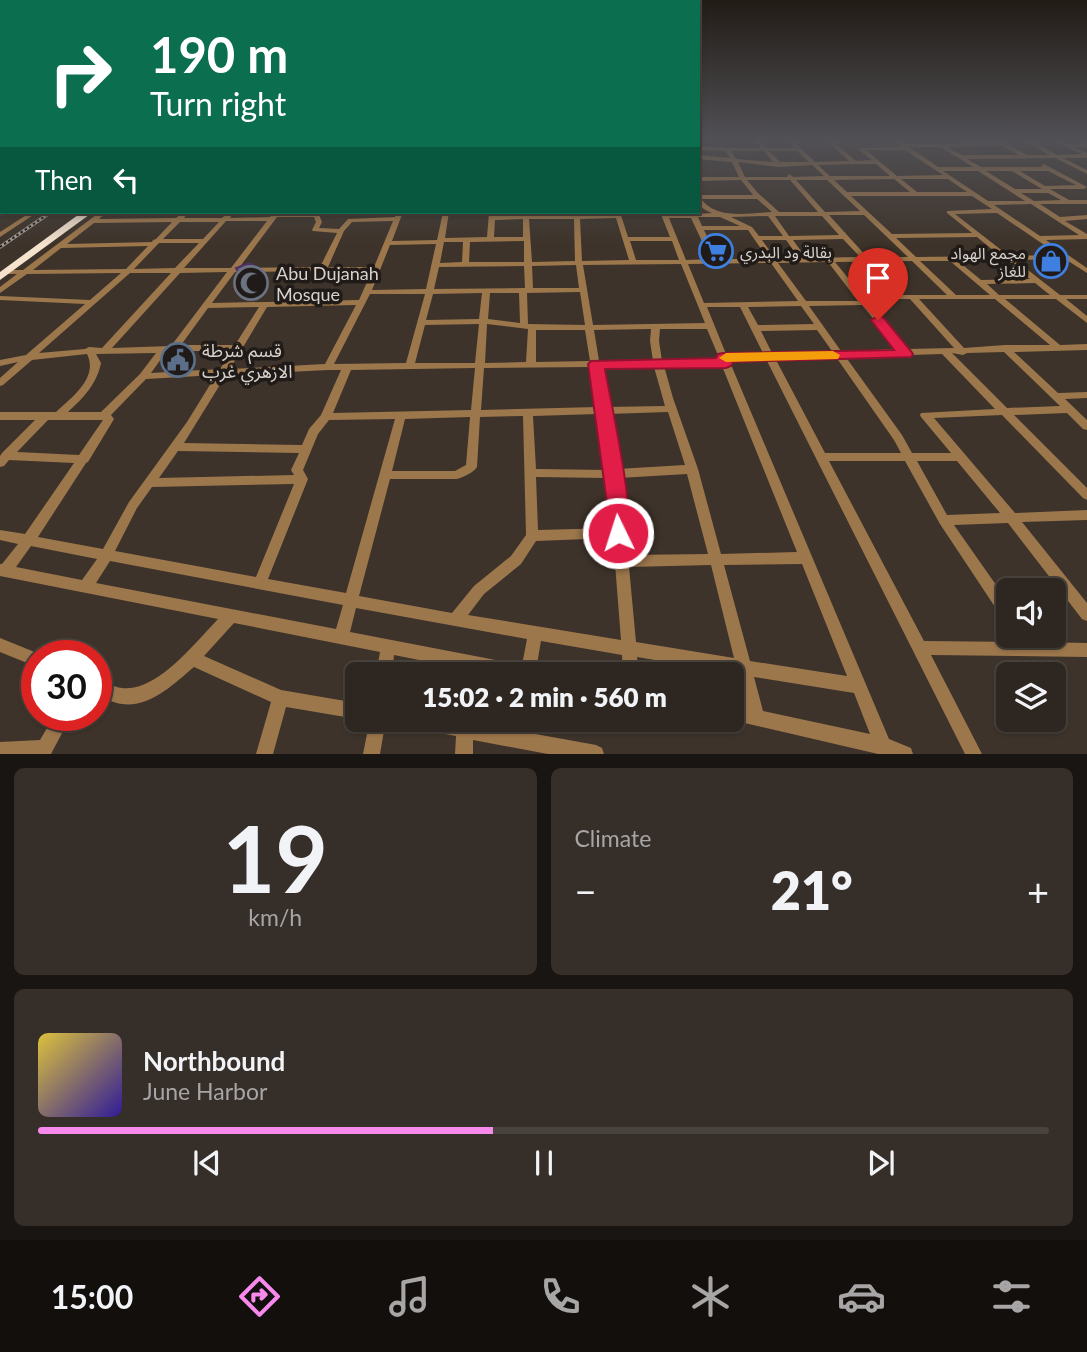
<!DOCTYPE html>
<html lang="en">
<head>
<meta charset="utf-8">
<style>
	:root { --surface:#2e2620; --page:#362e29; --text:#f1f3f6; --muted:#a7a5a5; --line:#49433e; --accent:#f788ec }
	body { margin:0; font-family:Lato,"Noto Sans Arabic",sans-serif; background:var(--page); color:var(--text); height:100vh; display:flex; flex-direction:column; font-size:26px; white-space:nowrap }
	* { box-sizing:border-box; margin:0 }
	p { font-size:23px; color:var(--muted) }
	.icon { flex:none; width:38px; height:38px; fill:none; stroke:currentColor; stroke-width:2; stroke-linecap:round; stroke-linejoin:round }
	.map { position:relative; height:754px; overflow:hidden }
	.details { display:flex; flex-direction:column; gap:14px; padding:14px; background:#191512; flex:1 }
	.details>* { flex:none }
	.top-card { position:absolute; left:0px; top:0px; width:700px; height:214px; box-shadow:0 2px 5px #0004,0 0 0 2px var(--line); background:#0b6e4f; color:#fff; overflow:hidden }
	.tools { position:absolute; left:996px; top:578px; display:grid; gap:14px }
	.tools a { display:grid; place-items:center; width:70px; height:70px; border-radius:10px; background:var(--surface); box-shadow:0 2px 5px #0004,0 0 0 2px var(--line); font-size:35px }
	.speed { position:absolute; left:21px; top:640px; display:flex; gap:14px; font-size:35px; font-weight:700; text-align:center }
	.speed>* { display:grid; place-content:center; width:91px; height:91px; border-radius:50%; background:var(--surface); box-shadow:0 2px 5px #0004,0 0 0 2px var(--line); line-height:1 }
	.speed .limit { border:10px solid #d22; background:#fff; color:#111 }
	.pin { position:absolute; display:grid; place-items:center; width:60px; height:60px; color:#fff; margin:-72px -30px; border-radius:50% 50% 50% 0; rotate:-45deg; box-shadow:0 0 7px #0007 }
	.pin .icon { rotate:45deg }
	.me { position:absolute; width:77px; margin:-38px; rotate:356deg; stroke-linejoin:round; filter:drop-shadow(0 0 5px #0008) }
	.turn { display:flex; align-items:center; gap:24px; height:147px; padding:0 35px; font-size:32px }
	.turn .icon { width:91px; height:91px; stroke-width:2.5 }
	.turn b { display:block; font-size:49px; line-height:60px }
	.then { display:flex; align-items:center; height:66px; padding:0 35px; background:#0003; gap:14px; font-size:26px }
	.big { font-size:52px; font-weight:800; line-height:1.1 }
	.details .card { flex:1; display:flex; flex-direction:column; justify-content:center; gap:10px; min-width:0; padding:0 24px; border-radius:10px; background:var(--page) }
	.details .dial { align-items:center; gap:0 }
	.dial b { font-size:91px; line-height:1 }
	.song { display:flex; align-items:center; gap:21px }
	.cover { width:84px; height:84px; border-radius:10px; background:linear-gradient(135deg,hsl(50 70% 55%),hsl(250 70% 35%)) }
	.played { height:7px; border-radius:4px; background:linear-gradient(90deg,var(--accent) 45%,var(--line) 45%) }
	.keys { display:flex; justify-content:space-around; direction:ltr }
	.heat { display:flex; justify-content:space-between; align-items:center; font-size:38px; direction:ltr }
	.details .tiles { flex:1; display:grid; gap:14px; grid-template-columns:1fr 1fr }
	.card:last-child { grid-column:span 2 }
	.trip { position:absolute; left:345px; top:662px; width:399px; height:70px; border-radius:10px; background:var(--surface); box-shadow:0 2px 5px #0004,0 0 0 2px var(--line); font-weight:800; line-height:70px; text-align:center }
	.menu { display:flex; height:112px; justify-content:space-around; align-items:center; background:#120f0d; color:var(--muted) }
	.menu .icon { width:49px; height:49px }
	.menu .current { color:var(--accent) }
	.menu b { font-size:32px; color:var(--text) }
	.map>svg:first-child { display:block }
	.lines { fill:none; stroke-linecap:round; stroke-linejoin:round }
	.minor { fill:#9d774c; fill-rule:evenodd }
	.highway { fill:#f5e3ce; fill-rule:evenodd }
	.rail-casing { stroke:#a19a92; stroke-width:3.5 }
	.rail { stroke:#201b18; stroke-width:2; stroke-dasharray:2.5; stroke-linecap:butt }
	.shaded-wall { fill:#4a3361 }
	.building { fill:#6a498b; stroke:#4a3361; stroke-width:2 }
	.route { fill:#e11d48; stroke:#92132f; stroke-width:2 }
	.slow { fill:#f59e0b }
	.labels { text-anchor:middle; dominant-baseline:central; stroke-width:7; stroke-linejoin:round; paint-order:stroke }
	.far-poi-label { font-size:16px; fill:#d8d2cc; stroke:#201b18; text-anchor:start }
	.poi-label { font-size:18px; fill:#d8d2cc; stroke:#201b18; text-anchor:start }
</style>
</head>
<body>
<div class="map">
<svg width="1087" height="754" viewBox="0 0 1087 754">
	<rect width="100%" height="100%" fill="#3d332a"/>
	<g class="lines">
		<!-- minor -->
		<path class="minor" d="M754,139H759L767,148H794L786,139H791L815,162L849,161L825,139H830L856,161L872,160L859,150V148L901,147L891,139H897L904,144L997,143L992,139H998L1027,155H1049L1021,139H1028L1057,155L1082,154L1051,139H1058L1068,144L1087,143V147H1073L1087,153V158H1063L1087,170V174L1055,158L967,159L981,167H1042L1041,166L1044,164L1087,187L1084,189H1050L1069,200H1087V204H1040L1060,217L1087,215V219L1065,221L1087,234V239L1046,240L1087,268V273L1065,259L1015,260L1060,295H1087V299H1066L1087,316V323L1056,299H1005L1060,345L1087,344V350L1014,352L1058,393L1087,392V398L1065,399L1087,420V430L1083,429L1067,413L1014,415L1087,488V500L1083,498L1002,415L934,418L1015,513L1087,510V520L1022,522L1087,603V621L1082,619L1008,523L954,525L1008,602V621L1003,619L940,524L905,461H829L924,641L1018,642L1015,635H1031L1035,642L1087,643V657L931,655L982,754H965L766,359L729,360L889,739L911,748L913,754H878L727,719H732V705L746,708L738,674L637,657L639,674H623L622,655L541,641L536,670L538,674H490L394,655L392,674H376L380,652L234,623L204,656L281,690L357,703V719L286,707L273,754H256L271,702L194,667C175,683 150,708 122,704C113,703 104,698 96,693V677C105,681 113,687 122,688C156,693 196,642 218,619L0,576V564H2L18,544L0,540V530L25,534L74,463L9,460L4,466L0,467V456L2,453L35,420H0V412H56C71,398 99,378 87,354L32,360L3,385L0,386V378L18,362L0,366V360L26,355L85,304L0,300V296L90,300L121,273L27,274L0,293V287L17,274H7L3,272L7,270H23L100,212H107L99,219L176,218L183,212H189L184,218H222L228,212H234L230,218L270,217L274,212H280L279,213L318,212L322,222L319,228L339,229L348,219L395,217L397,212H403L392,241L437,240L443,212H449L445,238L487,237L489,212H495V216L574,215V212H580V215L614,214V212H620L628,237H670L660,212H666L667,214H691L692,212H698V214L712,213C702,209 698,206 698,195H753L741,180L698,181V177H739L732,162L698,159V155L730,158L725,151L698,150V146L727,148H761ZM1001,145L1019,155H962L947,147ZM909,147H941L973,167H938ZM866,150H905L943,175L897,176ZM731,151H764L773,162L736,159ZM769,151H797L809,162H780ZM738,162L779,167L812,165L824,176L793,177L789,174L787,177H745ZM857,164H876L890,176H830L818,165ZM943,171H978L1025,201H988ZM986,171H1012L1042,189H1015ZM1020,171H1048L1076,185L1045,186ZM894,179L910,192H847L834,180ZM901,179H948L967,192H917ZM747,180H790L818,212H779L758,193ZM796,180H827L860,211L825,212ZM1021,193H1048L1061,200L1034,201ZM851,196H972L992,209L947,211V213L972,233L892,234ZM701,199H757L772,212C748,213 717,220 701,199ZM1031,204L1079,235L1040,236L994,205ZM997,213L1059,255L1009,256L955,214ZM829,215H864L908,257H867ZM768,216L783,236H759L752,227L731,217ZM775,216H822L839,235L789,236ZM277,217H314L316,222L312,230L313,231L337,233L320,267L239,268ZM698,217H720L740,226H702ZM616,218L629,260L582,261L580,219ZM669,218H691L707,252L714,259L686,260ZM523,219V237H494L495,220ZM529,219H574L575,261L532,262ZM226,221H267L231,268H184ZM393,221L374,267H328L344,231L352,222ZM172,222L156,239L153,240L152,242L67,244L94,223ZM180,222H219L203,239H163ZM704,230H748L768,259H722L714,251ZM977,237L1000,256L916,257L896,238ZM843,239L860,257L806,258L793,240ZM762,240H786L799,258H775ZM524,241V262H469L470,242ZM630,241H672L679,260H636ZM444,242H463L462,262L440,263ZM159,243H199L175,268L134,269ZM436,244L426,289L372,290L390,245ZM148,246L126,269L33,270L61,248ZM1006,260L1030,279L981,280L958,261ZM912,261L947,295H862L835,262ZM920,261H950L990,295H956ZM828,262L858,301H806L778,263ZM771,263L798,301L704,303L688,264ZM681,264L705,323L593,325L583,265ZM576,265L579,288H533L532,266ZM524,266L525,288L434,289L439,267ZM372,271L359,300L212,303L235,272ZM227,272L171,346L112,348L180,273ZM130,273H171L102,348L89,347L85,349L39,353ZM1035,283L1050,295H999L987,284ZM580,292L585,325L528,324L527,293ZM482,293L479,319L426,320L433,294ZM490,293H519L520,323L488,319ZM370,294H425L406,363L334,364ZM866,299H910L954,348L907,349ZM919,299H995L1050,345H1005L964,348ZM356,305L325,364L230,369L267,307ZM862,305L898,349L841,351L809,306ZM801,306L814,324L758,325L748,307ZM259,307L235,345H181L208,308ZM707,307H740L763,353L726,354ZM479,324L475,363H415L425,325ZM487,324L528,329L526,362L485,363ZM651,329L650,341L653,361H599L594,330ZM660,329H707L720,360L662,361L659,341ZM536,330H585L590,361L536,362ZM817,330L832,351L772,353L761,331ZM174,351H232L220,369L151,373L166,352ZM1004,352L1060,406L1007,408L952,353L963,355L967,353ZM156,353L140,374L101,412H68C83,398 97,384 101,363L96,354ZM942,354L995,409L921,413L920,415L921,417L951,453H912L902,435L845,356L902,355L906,357L910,355ZM836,357L894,440L901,453H825L775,358ZM664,366H722L797,552L721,554L698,469L673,398ZM591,367L597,407L481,410L484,368ZM600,367H654L665,406L607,407ZM475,368L471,410L333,413L351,370ZM328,370H341L321,415L309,429L302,445L184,443L226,375ZM216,375L187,422L129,502L103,549L38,537L86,463L88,462L114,419L111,415L146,379ZM668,412L685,465L617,469L608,414ZM598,414L606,470L536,469L533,416ZM523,416L526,535L511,556L474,586L452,613L359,596L390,479H457C463,477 473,473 477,467L480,417ZM470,417L466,465L455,471H392L405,419ZM395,419L346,593L268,579L308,479L303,470L318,434L329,420ZM48,420H103L79,455L17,452ZM178,451L299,453L291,470L294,475L159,478ZM917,461H957L1000,513L947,515ZM687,474L708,554L628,555L623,503L619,478ZM536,477L607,478L613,528L538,530ZM294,484L256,577L115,551L137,508L152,487ZM613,538L621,640L468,615L484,594L521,564L536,541ZM31,546L97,559L82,580L16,567ZM110,561L343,605L336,629L96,583ZM802,564L847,676L750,661L724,565ZM711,565L734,658L636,642L629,567ZM356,608L527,639L522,665L350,632ZM754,677L854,693L870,734L763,711Z
			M2,154V158L0,159V155Z
			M0,170H2V174H0Z
			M2,194V198L0,199V195Z
			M0,204H2V208H0Z
			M31,212H38L0,237V232Z
			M0,638L42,655L43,656H37V667L0,652Z
			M54,716H71L51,754H0V742L40,740Z
			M370,719H386L380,754H363Z
			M399,719L465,721L596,745L602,748L604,754H548L473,740V754H455L456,736L407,727L401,725Z"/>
		<!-- highway -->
		<path class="highway" d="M82,212H93L0,280V272Z"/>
		<!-- rail casing -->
		<g class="rail-casing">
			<path id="rail" d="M0,247L51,212"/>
		</g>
		<!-- rail -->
		<use href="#rail" class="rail"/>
	</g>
	<!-- shaded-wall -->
	<path class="shaded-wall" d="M259,271L263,284L245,289L240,276Z"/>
	<!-- building -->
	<path class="building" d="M247,264H253L259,271L240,276L236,268Z"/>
	<!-- sky -->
	<linearGradient id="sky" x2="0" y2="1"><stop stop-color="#221c17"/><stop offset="0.57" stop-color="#515055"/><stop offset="1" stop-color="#515055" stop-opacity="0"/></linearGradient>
	<rect width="1087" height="245" fill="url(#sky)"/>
	<!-- route -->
	<path class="route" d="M878,316L883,317L911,351L913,354L911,357L733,362L731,366L726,368L605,369C610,399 637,517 626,539L618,542L611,539L608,533L607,503L588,364L591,361L716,358L718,354L723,353L894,350L871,320Z"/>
	<!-- slow -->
	<path class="slow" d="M833,351L840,355L838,359L726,362L719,358L726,353Z"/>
	<!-- icons -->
	<defs>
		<g id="supermarket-ring" transform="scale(1.75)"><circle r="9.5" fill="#201b18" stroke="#3f7fe0" stroke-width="1.5"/><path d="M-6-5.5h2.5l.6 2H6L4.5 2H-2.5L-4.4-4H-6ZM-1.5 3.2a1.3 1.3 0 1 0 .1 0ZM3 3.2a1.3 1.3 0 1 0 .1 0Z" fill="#3f7fe0"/></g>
		<g id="shop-ring" transform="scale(1.75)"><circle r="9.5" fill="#201b18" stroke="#3f7fe0" stroke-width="1.5"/><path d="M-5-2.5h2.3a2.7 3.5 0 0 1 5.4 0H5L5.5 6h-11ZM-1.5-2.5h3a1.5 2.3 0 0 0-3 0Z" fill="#3f7fe0"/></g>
		<g id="mosque-ring" transform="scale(1.75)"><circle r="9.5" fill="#201b18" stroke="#6b7280" stroke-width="1.5"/><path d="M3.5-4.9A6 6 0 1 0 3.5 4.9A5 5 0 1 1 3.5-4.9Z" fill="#6b7280"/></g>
		<g id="civic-ring" transform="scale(1.75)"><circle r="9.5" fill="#201b18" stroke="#5c6f8a" stroke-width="1.5"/><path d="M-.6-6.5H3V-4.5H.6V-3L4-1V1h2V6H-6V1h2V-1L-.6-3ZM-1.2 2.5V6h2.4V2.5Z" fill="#5c6f8a"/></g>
	</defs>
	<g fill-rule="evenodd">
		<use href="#supermarket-ring" x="716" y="251"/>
		<use href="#shop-ring" x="1051" y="261"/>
		<use href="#mosque-ring" x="251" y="283"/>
		<use href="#civic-ring" x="178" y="360"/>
	</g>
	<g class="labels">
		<!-- far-poi labels -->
		<g class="far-poi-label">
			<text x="740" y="251">بقالة ود البدري</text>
			<text x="1026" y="252" text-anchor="end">مجمع الهواد<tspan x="1026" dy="18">للغاز</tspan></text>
		</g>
		<!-- poi labels -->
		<g class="poi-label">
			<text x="276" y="273">Abu Dujanah<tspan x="276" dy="21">Mosque</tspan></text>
			<text x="202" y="350">قسم شرطة<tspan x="202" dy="21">الازهري غرب</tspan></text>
		</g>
	</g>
</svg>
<div class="tools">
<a><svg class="icon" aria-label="sound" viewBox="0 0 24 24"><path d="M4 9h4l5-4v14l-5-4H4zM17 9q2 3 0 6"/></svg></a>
<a><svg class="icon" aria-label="layers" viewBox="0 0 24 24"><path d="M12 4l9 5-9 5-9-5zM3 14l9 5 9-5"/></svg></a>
</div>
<div class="speed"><div class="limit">30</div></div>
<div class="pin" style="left:878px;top:320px;background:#d93025"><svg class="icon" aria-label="arrive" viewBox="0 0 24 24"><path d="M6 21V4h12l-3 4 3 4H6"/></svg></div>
<svg class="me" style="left:618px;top:533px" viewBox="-20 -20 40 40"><circle r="17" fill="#e11d48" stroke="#fff" stroke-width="3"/><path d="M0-11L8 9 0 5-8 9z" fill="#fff"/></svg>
<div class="trip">15:02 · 2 min · 560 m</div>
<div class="top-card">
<div class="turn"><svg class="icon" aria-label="right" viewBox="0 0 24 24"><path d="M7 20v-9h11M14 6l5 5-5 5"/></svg><div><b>190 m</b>Turn right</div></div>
<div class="then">Then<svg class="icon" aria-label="left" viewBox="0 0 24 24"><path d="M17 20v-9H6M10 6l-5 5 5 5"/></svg></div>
</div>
</div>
<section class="details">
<div class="tiles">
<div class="card dial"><b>19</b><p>km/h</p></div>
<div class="card"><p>Climate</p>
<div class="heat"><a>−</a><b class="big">21°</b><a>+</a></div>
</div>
<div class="card">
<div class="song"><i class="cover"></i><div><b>Northbound</b><p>June Harbor</p></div></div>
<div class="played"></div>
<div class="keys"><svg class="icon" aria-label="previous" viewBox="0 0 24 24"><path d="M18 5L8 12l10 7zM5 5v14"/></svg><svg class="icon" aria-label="pause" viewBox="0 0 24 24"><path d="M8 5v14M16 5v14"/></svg><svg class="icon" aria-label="next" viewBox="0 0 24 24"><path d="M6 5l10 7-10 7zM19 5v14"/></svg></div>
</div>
</div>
</section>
<nav class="menu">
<b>15:00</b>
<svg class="icon current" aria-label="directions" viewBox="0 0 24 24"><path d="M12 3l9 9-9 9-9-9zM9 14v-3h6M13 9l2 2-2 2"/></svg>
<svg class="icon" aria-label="music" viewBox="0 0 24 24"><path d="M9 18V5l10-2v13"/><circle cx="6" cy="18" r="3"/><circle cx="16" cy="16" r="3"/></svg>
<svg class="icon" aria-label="phone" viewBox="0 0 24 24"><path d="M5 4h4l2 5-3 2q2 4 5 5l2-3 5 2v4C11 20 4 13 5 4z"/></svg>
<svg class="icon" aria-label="climate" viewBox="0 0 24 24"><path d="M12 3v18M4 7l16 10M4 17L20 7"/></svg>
<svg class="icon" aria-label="car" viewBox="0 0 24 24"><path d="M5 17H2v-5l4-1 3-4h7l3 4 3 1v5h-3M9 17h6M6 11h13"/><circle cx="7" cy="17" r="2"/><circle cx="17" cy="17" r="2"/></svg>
<svg class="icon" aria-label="filters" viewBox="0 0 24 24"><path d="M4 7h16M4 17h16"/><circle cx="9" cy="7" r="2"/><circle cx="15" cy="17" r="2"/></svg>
</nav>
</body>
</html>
